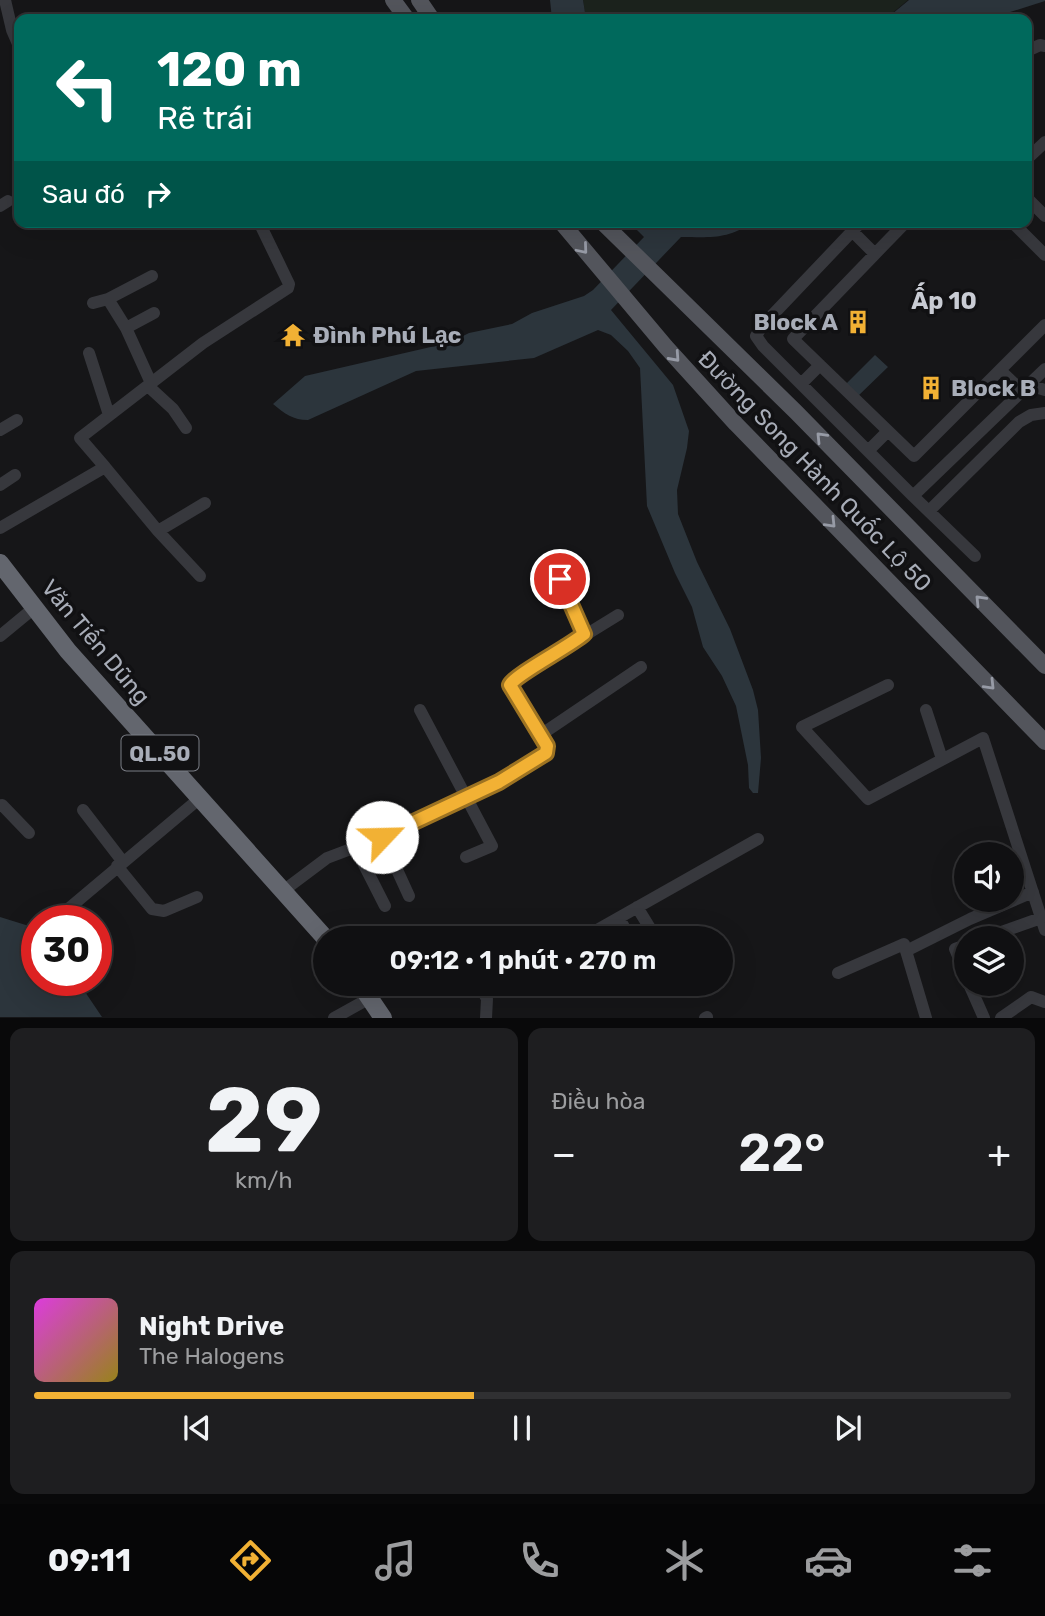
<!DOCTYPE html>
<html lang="vi">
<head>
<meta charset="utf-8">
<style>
	:root { --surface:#101012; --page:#1e1e20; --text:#f1f3f6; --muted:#9c9d9f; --line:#303032; --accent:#f2b134 }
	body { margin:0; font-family:Rubik,sans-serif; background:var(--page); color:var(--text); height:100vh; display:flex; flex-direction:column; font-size:26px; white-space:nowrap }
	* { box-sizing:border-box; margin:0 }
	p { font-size:23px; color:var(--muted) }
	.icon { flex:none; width:38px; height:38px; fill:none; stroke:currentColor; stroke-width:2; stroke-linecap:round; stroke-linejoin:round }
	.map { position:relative; height:1018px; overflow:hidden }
	.sheet { display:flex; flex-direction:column; gap:10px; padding:10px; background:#09090a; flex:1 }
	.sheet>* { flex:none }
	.banner { position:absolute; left:14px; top:14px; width:1018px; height:214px; border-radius:14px; box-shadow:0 7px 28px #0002,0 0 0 2px var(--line); background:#00695c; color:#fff; overflow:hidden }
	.buttons { position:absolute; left:954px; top:842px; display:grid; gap:14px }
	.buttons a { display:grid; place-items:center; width:70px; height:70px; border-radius:50%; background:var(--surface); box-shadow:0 7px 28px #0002,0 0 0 2px var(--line); font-size:35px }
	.speed { position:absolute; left:21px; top:905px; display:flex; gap:14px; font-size:35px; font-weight:700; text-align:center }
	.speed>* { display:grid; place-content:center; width:91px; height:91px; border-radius:50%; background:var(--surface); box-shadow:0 7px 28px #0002,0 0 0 2px var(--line); line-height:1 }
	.speed .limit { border:10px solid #d22; background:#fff; color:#111 }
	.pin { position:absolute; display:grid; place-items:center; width:60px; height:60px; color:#fff; margin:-30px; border:4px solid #fff; border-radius:50%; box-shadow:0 2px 7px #0007 }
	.me { position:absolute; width:77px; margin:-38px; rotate:66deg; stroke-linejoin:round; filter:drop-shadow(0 0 5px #0008) }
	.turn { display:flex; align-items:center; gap:24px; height:147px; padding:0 28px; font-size:32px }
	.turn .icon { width:91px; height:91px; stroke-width:2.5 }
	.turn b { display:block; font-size:49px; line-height:60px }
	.then { display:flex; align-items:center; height:66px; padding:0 28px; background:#0003; gap:14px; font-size:26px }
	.big { font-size:52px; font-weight:600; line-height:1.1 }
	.sheet .widget { flex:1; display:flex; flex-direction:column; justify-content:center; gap:10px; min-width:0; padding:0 24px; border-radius:14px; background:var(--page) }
	.sheet .dial { align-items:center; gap:0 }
	.dial b { font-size:91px; line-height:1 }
	.song { display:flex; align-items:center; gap:21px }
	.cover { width:84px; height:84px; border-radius:10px; background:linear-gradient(135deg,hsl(300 70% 55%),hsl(50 70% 35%)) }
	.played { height:7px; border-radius:4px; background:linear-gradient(90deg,var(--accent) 45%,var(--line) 45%) }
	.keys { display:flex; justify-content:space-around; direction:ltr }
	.heat { display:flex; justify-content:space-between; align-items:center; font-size:38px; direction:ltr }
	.sheet .tiles { flex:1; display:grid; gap:10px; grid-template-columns:1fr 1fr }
	.widget:last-child { grid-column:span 2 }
	.trip { position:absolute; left:313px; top:926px; width:420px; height:70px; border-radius:35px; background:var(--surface); box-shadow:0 7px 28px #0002,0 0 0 2px var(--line); font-weight:600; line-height:70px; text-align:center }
	.tab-bar { display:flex; height:112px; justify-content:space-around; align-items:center; background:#060607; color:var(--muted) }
	.tab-bar .icon { width:49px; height:49px }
	.tab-bar .on { color:var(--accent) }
	.tab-bar b { font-size:32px; color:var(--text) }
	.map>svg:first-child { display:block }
	.grass { fill:#1c231d }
	.water { fill:#2c353c }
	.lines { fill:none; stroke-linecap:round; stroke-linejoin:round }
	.minor { stroke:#37383d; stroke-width:12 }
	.major { stroke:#53555c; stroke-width:16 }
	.highway { stroke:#63666e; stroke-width:18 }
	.oneway { stroke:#979ba6 }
	.route-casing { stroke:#9d7322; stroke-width:18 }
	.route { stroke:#f2b134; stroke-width:12 }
	.labels { text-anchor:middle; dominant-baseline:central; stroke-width:7; stroke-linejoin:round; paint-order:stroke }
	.shield { fill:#111113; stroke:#7b7e86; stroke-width:2 }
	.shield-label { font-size:21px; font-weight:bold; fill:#a8adb8 }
	.poi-label { font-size:23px; font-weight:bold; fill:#a8adb8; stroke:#111113; text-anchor:start }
	.street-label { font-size:23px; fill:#a8adb8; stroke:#111113 }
	.neighbourhood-label { font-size:24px; font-weight:bold; fill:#c9ccd4; stroke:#111113 }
</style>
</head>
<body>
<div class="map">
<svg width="1045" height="1018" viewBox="0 0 1045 1018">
	<rect width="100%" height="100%" fill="#161618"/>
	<!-- grass -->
	<path class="grass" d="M583,0H908L885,19H586Z"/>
	<!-- water -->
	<path class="water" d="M550,0H583L586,19H552Z
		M909,0H1045V1L988,19H886Z
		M629,222H753C727,240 710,237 681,237L611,310L673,385L689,431L687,448L677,490L678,514L697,562L730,629L753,690L758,710L761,758L758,793H753L749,788L748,765L736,706L722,676L703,647L692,607L675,573L647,506L640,368L628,351L611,335L598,330L534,358L416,371L308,420C293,420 285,414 273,404L305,376L435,346L451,342L469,333L512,324L532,313L584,296L593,290L644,237Z
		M875,355L888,367L858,396L846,384Z
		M0,917L29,926L37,932V980H77L102,1017H0Z"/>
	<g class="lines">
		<!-- minor -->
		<path class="minor" d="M5,0L12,30L19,46
			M1027,51L1040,45L1045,46
			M1027,159L1045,142
			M1027,198L1045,216
			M0,206L8,201
			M861,222L762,326L756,336L763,346L913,496L1045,369
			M1012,222L1045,255
			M852,231L875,254L906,222
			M875,254L793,339L914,456L1000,370L1022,391
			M108,299L126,328
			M93,303L108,299L152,276
			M89,353L109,415
			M1000,370L1045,325
			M151,383L126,328L154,313
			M801,384L820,365
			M1029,385L1045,390
			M148,386L173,409L186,428
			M0,430L17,420
			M868,451L888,431
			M105,467L158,531L205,503
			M0,485L15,475
			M913,496L975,556
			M929,511L1019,422L1031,415L1045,413
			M0,528L105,467L80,438L203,343L288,288L289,284L259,222
			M158,531L200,576
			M560,579L584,634
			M0,636L34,608
			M888,685L802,727L868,799L983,738L1045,930
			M420,710L492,846L466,857
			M926,710L942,759
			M539,736L510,685L511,681L618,615
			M0,806L2,805L29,833
			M83,810L123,862
			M382,837L409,896
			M355,847L385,906
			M117,866L152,909L164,911L197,897
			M283,891L327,858L401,830L499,782L545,755L548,749L539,736L641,667
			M637,907L656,938
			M619,918L630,938
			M55,920L200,798
			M583,938L758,839
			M985,938L1041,918
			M966,945L955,949L966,975
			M906,951L970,919L1033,892
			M838,973L904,944L926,1018
			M479,984L487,999L486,1018
			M969,984L984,1018
			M485,995L507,984
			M334,1018L370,998
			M705,1018L707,1017
			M1001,1018L1031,997L1045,1002"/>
		<!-- major -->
		<path class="major" d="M393,0L407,19
			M419,0L432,19
			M561,222L666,347L736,424L1045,742
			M602,222L796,412L1045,666"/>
		<!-- highway -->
		<path class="highway" d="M0,563L68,651L326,939
			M360,984L383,1018"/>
	</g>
	<!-- one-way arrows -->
	<defs><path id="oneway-chevron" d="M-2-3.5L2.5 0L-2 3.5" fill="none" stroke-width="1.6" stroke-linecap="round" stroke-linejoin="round" transform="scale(1.75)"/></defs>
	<g class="oneway">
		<use href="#oneway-chevron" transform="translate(583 249) rotate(50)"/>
		<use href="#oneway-chevron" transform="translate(675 357) rotate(48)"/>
		<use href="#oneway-chevron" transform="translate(821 437) rotate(-134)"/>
		<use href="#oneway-chevron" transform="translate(831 523) rotate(46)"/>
		<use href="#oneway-chevron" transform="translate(980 600) rotate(-134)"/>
		<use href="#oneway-chevron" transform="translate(990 685) rotate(46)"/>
	</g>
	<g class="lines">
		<!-- route casing -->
		<g class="route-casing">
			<path id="route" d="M382,837L499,782L546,753L547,746L510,685C516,674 569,647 584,634L560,579"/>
		</g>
		<!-- route -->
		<use href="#route" class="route"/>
	</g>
	<!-- icons -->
	<defs>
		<g id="building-bare" transform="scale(1.89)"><path d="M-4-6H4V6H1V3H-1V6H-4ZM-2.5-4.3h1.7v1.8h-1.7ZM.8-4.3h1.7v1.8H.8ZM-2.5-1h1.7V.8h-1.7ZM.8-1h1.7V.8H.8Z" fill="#f2b134" stroke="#111113" stroke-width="2.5" paint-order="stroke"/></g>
		<g id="temple-bare" transform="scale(1.89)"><path d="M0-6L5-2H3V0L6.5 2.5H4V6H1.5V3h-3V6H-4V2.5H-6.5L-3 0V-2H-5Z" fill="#f2b134" stroke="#111113" stroke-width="2.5" paint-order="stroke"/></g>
	</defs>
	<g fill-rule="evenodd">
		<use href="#building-bare" x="858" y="322"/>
		<use href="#temple-bare" x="293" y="335"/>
		<use href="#building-bare" x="931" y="388"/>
	</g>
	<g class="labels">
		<!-- shield labels -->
		<rect class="shield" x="121.5" y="735.5" width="77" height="35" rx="5"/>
		<g class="shield-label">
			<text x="160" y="753">QL.50</text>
		</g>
		<!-- poi labels -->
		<g class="poi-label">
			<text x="838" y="322" text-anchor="end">Block A</text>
			<text x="313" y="335">Đình Phú Lạc</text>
			<text x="951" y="388">Block B</text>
		</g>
		<!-- street labels -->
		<g class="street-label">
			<text transform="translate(815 471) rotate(46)">Đường Song Hành Quốc Lộ 50</text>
			<text transform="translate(96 642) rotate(50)">Văn Tiến Dũng</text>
		</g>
		<!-- neighbourhood labels -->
		<g class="neighbourhood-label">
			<text x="944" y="301">Ấp 10</text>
		</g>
	</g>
</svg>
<div class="buttons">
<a><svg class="icon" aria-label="sound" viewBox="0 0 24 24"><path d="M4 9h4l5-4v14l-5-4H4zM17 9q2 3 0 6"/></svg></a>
<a><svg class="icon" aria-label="layers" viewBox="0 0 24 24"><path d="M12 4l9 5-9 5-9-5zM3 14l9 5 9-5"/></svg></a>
</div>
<div class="speed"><div class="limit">30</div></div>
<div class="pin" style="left:560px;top:579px;background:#d93025"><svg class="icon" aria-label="arrive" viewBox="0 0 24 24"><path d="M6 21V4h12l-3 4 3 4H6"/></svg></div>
<svg class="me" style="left:382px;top:837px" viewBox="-20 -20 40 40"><circle r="19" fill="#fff"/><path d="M0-13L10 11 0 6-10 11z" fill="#f2b134"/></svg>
<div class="trip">09:12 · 1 phút · 270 m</div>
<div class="banner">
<div class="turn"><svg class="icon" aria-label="left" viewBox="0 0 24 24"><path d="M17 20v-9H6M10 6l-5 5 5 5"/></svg><div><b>120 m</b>Rẽ trái</div></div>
<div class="then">Sau đó<svg class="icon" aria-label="right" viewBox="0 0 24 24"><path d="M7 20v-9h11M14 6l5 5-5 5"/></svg></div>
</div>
</div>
<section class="sheet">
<div class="tiles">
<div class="widget dial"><b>29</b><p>km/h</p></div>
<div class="widget"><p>Điều hòa</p>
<div class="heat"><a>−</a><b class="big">22°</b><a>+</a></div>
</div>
<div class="widget">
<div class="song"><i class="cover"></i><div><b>Night Drive</b><p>The Halogens</p></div></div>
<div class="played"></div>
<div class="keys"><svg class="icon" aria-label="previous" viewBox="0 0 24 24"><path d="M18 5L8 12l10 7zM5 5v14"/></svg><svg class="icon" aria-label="pause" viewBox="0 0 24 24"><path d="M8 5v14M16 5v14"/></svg><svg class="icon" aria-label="next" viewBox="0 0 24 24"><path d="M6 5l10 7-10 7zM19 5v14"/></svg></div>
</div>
</div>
</section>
<nav class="tab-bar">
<b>09:11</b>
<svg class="icon on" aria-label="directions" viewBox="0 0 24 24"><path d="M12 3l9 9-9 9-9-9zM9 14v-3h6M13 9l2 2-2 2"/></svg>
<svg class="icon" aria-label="music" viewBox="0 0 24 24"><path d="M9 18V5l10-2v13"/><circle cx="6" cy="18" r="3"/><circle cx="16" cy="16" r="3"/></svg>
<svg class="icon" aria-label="phone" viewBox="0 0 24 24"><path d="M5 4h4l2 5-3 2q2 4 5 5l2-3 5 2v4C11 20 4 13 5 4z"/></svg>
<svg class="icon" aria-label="climate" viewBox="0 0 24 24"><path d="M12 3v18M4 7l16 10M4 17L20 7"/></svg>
<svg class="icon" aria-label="car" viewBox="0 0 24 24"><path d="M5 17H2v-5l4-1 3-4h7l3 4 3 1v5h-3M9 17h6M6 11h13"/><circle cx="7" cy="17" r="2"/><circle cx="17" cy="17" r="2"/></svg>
<svg class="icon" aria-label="filters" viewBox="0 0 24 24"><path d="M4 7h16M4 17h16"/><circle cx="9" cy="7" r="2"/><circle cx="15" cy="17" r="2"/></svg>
</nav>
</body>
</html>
